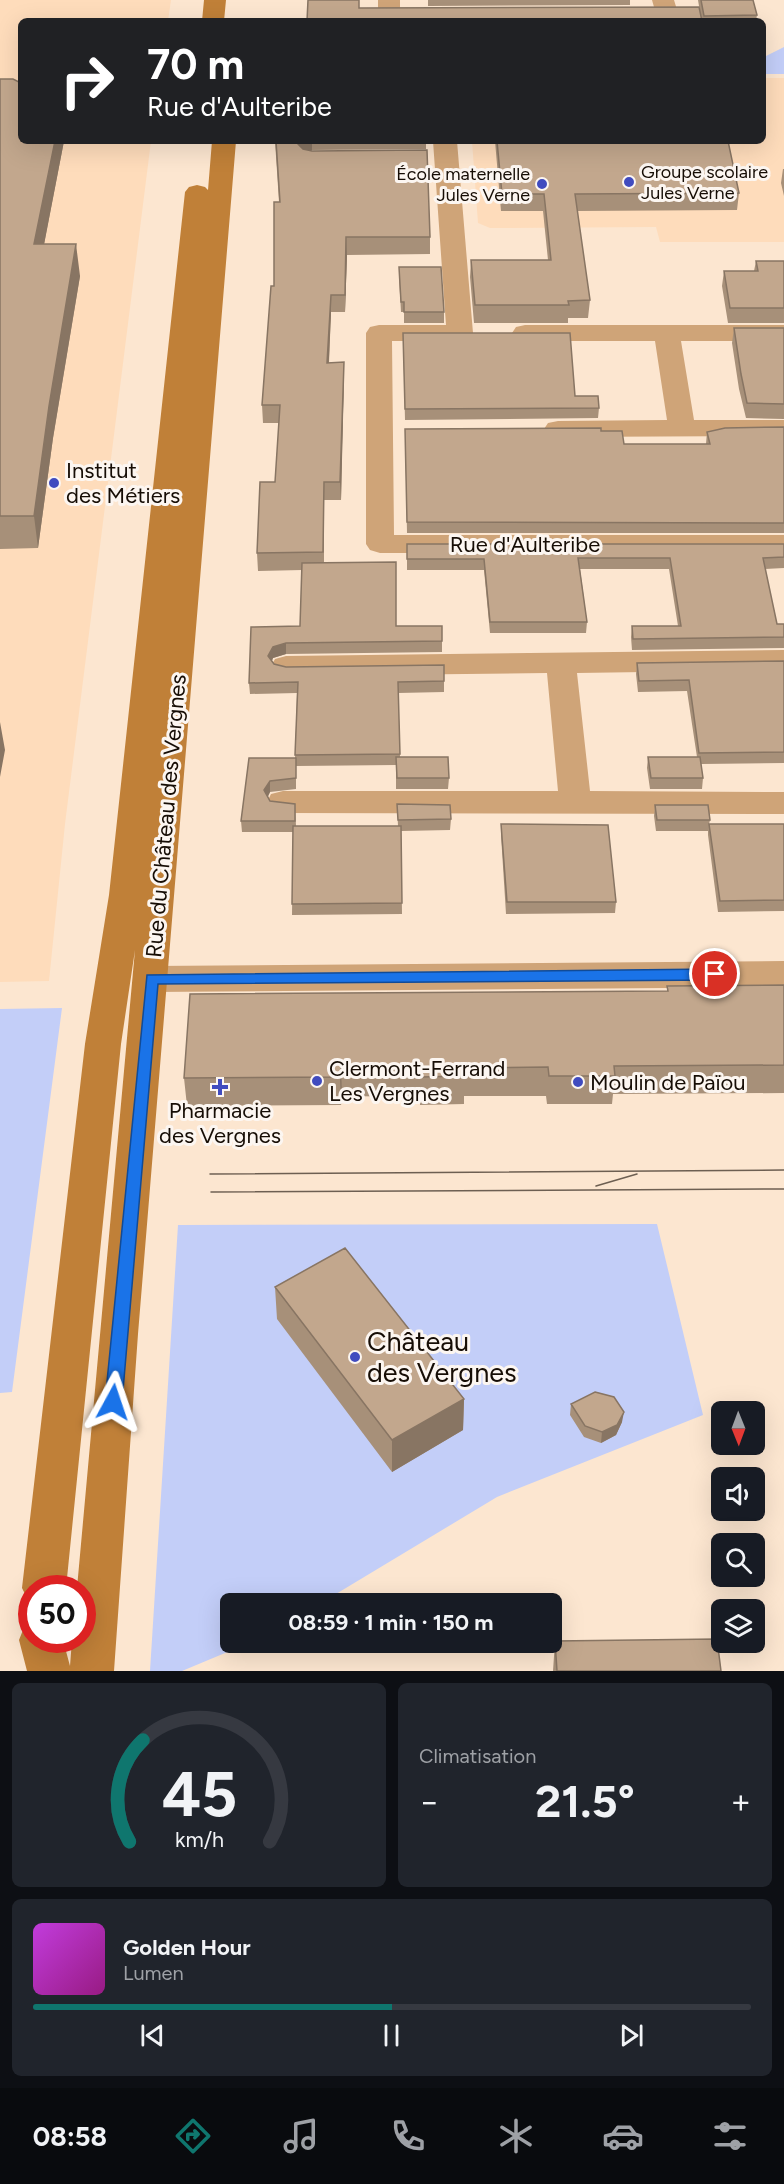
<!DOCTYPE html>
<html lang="fr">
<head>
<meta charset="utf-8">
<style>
	:root { --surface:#171b24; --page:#20242c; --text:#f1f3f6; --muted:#9ea1a6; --line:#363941; --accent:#0f766e }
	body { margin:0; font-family:Figtree,sans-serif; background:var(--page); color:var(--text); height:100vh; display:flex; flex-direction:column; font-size:22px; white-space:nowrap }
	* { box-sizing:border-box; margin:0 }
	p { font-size:20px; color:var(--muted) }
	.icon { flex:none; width:33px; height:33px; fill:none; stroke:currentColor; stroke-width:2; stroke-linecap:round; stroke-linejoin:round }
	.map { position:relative; height:1671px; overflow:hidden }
	.side { display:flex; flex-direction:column; gap:12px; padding:12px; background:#0d0f14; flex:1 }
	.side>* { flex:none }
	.top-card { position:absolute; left:18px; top:18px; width:748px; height:126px; border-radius:9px; box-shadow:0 6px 24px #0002; background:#202124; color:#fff; overflow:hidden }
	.needle { width:39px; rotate:179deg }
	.buttons { position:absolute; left:711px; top:1401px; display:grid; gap:12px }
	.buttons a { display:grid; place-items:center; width:54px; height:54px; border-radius:9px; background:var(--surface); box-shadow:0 6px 24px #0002; font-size:30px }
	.speed { position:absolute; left:18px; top:1575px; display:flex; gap:12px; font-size:30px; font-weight:700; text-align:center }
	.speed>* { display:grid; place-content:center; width:78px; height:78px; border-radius:50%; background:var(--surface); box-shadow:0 6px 24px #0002; line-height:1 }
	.speed .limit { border:9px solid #d22; background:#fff; color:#111 }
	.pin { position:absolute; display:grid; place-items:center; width:51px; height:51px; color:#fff; margin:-26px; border:3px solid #fff; border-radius:50%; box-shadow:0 2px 6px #0007 }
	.me { position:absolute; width:66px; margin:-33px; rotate:5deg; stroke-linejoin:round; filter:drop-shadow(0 0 4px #0008) }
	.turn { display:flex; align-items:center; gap:21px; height:126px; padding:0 30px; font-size:27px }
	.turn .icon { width:78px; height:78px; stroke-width:2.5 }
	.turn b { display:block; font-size:42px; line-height:51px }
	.big { font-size:45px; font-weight:700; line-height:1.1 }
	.side .tile { flex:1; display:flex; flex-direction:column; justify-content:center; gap:9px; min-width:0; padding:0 21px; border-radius:9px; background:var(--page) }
	.side .dial { align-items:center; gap:0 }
	.dial svg { height:156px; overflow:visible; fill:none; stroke:var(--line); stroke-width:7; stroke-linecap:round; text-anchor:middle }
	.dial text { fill:var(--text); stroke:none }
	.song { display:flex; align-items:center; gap:18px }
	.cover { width:72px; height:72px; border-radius:9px; background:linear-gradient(135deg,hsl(290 70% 55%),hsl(310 70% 35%)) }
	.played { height:6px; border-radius:3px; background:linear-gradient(90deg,var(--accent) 50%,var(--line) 50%) }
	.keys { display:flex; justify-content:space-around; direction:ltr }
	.heat { display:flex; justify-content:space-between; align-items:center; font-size:33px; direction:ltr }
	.side .tiles { flex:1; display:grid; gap:12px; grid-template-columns:1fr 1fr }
	.tile:last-child { grid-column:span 2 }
	.trip { position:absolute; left:220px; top:1593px; width:342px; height:60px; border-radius:9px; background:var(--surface); box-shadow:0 6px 24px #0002; font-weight:700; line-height:60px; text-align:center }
	.menu { display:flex; height:96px; justify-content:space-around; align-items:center; background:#090b0e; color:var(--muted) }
	.menu .icon { width:42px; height:42px }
	.menu .on { color:var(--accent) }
	.menu b { font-size:27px; color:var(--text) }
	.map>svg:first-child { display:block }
	.built { fill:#fedcbb }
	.green { fill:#c3cef8 }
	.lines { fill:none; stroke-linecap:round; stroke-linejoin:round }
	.minor { fill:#cfa478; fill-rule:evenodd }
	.secondary { fill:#c08038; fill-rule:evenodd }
	.tram { stroke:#6d5f52; stroke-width:1.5 }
	.wall { fill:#a79079 }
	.shaded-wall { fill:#887563 }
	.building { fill:#c2a78d; stroke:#887563; stroke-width:1.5 }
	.route { fill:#1a73e8; stroke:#114b97; stroke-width:1.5 }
	.poi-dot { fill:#404bbf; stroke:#fcf6f1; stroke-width:2 }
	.labels { text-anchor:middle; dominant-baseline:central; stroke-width:6; stroke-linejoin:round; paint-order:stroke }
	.far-poi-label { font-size:18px; fill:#160d05; stroke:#fcf6f1; text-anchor:start }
	.poi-label { font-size:22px; fill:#160d05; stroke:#fcf6f1; text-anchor:start }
	.street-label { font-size:22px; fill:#160d05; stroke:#fcf6f1 }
	.near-poi-label { font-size:27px; fill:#160d05; stroke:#fcf6f1; text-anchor:start }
</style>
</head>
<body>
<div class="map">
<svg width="784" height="1671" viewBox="0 0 784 1671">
	<rect width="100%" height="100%" fill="#fce6d0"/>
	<!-- built -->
	<path class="built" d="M0,0H171L168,21H21V141H151L65,824L49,981L0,982Z
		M764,78H784V242H660L656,227L490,228L478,223L472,141H764Z"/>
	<!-- green -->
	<path class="green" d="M784,47V74H764V57Z
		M62,1008L12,1392L0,1393V1009Z
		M657,1224L703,1415L497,1497L321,1603L231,1604V1642L249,1643L182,1671H150L178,1225Z"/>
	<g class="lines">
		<!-- minor -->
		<path class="minor" d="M378,0H400V8L435,9L438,14L435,19L387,21L381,20L378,15Z
			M652,0H674L678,13L675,18C659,21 637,22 621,19L618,14L621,9L654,7Z
			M433,141H457L473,333L469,339L460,341H392L394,535H784V553H380L370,550L366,544V333L370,327L379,325H446Z
			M525,325H784V341H681L694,420H784V436L558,437L548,435L544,429L548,423L558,421L667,420L655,341H525L516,339L512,333L516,327Z
			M784,650V670L577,673L590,791L784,792V814L283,813L271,810L267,802L271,794L283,791H558L547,673L286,676L275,673L271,666L275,659L286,656Z
			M784,961V987L152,992L140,988L134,979L140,970L152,966Z"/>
		<!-- secondary -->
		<path class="secondary" d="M204,0H226L224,21H202Z
			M212,141H236L138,1334L114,1671H27L19,1640L25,1625L32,1623V1640H63L70,1666L72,1640H82V1588H77L135,950L121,1044L66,1588H32V1603L29,1602L22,1588L85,1044L109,895L185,192L189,187L197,185L205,187L208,190Z"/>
		<!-- tram -->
		<path class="tram" d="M210,1174L784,1170
			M596,1186L637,1174
			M211,1192L784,1189"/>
	</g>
	<!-- wall -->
	<path class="wall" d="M428,0H630V5L428,6Z
		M698,0H753L757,15L756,21H307L359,8L701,18Z
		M0,79L21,141H64L44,244L80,276L53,438L38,548L0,549Z
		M275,141H426V149L312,150L309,151L430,237V254L347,255L345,312H331L329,363L344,362L341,500H324V563L396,626L442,641V652L286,654L273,658L272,661L274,664L286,667L444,681V692L398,693L400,757L449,778L448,789H396V765L296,766V789L270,792L268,797L270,801L295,804L296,826H398L397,804L451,819L450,830L401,831L402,914L292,915L293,832H242L241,821L249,758H295L297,693L250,694L249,683L300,626L302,570L258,571L257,553L275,482L279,423H263L262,405L274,286L279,202Z
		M495,141H728L739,193L737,210L577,211L590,300L588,318H568V323H474L470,277L471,260H548L543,211H501Z
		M783,169H784V196L781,183Z
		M756,261H784V323H728L722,286L724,271H754Z
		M399,277L444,312V323H404V312H401Z
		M734,328H784V419L746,418L739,389L732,343Z
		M403,333L575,396L599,408L598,418L405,420Z
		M784,427V533H407L405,429L601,431L624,444H706L707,432Z
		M407,544H784V568L765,569L777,624H784V648L632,650L631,637L632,626H678L669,569H580L587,622L586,633H490L484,570H407Z
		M784,661V763L701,764L703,778L702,789H650L647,768L648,757H697L687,691L638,692L636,674L637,663Z
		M655,805L710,820L709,824H784V911L718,912L708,835V831H656L654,816Z
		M501,824L616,902L615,913L506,914L501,835Z
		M784,985V1093L613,1094L612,1104H547L546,1096H464V1104L420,1105V1097L342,1096L341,1105L187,1106L184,1078L667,991V986Z
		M275,1287L464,1399L463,1430L392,1472L277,1319Z
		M571,1404L622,1422L616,1435L601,1443L584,1437L570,1415Z
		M555,1641L721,1671H553Z"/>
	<!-- shaded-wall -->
	<path class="shaded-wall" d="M55,141H64L38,276L34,244Z
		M299,141H312V150L302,153L298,144Z
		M346,237L347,255L345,312V295Z
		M76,244L80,276L53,438L38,548L34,516L49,406Z
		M331,295V312L328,380L327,363Z
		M344,362V380L341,500L340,482Z
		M286,643V654L273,658L269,667L268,656L273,647Z
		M0,722L5,750L0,777Z
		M270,781V792L265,801L264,790Z
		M341,1068L342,1096L341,1105L340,1077Z
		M464,1399L463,1430L392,1472V1440Z
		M624,1412L622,1422L616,1435L601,1443L602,1432Z"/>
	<!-- building -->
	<path class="building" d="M308,0H359V8L699,7L702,21H307Z
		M701,0H753L757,15L704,16Z
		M0,79H13L21,83V141H55L34,244H76L49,406L34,516H0Z
		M276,141H299L298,144L303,149L312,151L427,150L430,237H346L345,295H331L327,363L344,362L340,482H324L323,552L257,553L260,482H275L280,405H262L271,286H274V202H280Z
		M497,141H728L739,193L575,194L590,300L568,301L569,305H475L471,260H551L544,194H502Z
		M756,261H784V308H730L724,271H758Z
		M399,267H441L444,312H404V302H401Z
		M734,328H784V404L747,403L741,374Z
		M403,333H570L575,396H598L599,408L405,409Z
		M784,427V523L407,522L405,429L601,428V431H622L624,444H710L707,432L725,428Z
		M407,544H784V557L763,558L777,624H784V637L633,639L632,626H681L670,558H578L587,622H490L484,559H407Z
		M396,562V626H442V641L286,643L273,647L268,656L274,664L286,667L444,665V681L398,682L400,754L295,755L298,682L249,683L251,627L300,626L302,563Z
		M784,661V752L699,753L689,680L639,681L637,663Z
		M396,757H448L449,778H397Z
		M648,757H700L703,778H651Z
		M249,758H296V778L270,781L264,790L270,801L295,804V821H241Z
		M397,804L450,805L451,819L398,820Z
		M655,805H708L710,820H657Z
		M501,824L608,825L616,902H507Z
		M709,824H784V900L720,901Z
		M293,826H401L402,903L292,904Z
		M784,985V1065L614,1066L615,1076H549L548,1067L465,1068V1076L421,1077V1069L341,1068L340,1077L184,1078L190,994L668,991L667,986Z
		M345,1248L464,1399L392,1440L275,1287Z
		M595,1392L614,1397L624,1412L617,1425L602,1432L585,1426L571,1404Z
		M717,1639L721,1671H557L555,1641Z"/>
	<!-- route -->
	<path class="route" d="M715,969L722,974L715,980L158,984L122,1402L119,1407L113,1409L107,1407L105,1402L147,975Z"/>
	<!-- markers -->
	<g class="poi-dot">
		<circle cx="629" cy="182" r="6"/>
		<circle cx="542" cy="184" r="6"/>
		<circle cx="54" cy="483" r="6"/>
		<circle cx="317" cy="1081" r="6"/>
		<circle cx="578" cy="1082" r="6"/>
		<path d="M217 1078h6v6h6v6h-6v6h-6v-6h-6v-6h6z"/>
		<circle cx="355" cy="1357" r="6"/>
	</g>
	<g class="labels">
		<!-- far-poi labels -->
		<g class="far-poi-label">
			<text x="641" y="172">Groupe scolaire<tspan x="641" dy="21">Jules Verne</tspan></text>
			<text x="530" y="174" text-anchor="end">École maternelle<tspan x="530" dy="21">Jules Verne</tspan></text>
		</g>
		<!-- poi labels -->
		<g class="poi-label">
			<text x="66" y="470">Institut<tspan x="66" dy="25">des Métiers</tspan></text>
			<text x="329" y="1068">Clermont-Ferrand<tspan x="329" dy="25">Les Vergnes</tspan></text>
			<text x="590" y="1082">Moulin de Païou</text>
			<text x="220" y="1110" text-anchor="middle">Pharmacie<tspan x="220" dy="25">des Vergnes</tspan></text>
		</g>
		<!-- street labels -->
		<g class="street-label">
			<text x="525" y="544">Rue d'Aulteribe</text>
			<text transform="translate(166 816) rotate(-85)">Rue du Château des Vergnes</text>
		</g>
		<!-- near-poi labels -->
		<g class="near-poi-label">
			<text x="367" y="1341">Château<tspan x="367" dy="31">des Vergnes</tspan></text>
		</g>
	</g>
</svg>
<div class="buttons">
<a><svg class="needle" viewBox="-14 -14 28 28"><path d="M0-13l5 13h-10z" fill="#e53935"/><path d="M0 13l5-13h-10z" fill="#9ea1a6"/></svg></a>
<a><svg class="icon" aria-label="sound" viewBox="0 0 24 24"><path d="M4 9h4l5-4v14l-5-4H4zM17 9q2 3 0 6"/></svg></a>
<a><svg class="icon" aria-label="search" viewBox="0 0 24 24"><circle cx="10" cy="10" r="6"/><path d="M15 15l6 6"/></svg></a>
<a><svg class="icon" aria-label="layers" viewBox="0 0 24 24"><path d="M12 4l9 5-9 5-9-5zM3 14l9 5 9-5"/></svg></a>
</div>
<div class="speed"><div class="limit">50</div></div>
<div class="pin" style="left:715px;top:974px;background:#d93025"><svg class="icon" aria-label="arrive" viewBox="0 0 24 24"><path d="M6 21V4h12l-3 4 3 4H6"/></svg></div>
<svg class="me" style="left:113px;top:1402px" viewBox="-20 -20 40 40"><path d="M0-17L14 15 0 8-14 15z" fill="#1a73e8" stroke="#fff" stroke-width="4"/></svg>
<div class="trip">08:59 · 1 min · 150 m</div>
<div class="top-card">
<div class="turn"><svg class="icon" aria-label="right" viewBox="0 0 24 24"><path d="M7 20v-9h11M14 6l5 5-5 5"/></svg><div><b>70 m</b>Rue d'Aulteribe</div></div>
</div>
</div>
<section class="side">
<div class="tiles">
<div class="tile dial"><svg viewBox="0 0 100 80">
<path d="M14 69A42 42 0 1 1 86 69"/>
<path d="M14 69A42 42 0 0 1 21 17" stroke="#0f766e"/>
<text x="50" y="56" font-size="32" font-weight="700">45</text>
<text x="50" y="72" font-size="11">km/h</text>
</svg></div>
<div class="tile"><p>Climatisation</p>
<div class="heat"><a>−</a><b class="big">21.5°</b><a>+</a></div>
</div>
<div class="tile">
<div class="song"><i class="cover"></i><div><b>Golden Hour</b><p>Lumen</p></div></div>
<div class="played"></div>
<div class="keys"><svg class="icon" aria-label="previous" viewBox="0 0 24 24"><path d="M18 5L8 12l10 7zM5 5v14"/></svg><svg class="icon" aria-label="pause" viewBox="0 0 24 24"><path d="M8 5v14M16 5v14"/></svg><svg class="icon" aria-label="next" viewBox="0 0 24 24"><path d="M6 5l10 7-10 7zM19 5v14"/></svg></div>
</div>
</div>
</section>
<nav class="menu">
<b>08:58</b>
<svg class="icon on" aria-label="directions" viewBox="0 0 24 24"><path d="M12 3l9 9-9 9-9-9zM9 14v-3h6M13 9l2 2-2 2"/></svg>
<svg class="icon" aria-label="music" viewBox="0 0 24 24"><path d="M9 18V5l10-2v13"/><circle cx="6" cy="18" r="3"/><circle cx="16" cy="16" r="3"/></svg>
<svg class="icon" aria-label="phone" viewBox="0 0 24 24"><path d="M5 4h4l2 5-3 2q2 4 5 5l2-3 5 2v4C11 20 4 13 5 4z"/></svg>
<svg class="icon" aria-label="climate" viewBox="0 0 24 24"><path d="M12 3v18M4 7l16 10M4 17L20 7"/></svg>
<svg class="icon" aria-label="car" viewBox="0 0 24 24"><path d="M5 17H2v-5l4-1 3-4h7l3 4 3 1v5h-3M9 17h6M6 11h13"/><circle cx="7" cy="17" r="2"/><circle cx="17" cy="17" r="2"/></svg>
<svg class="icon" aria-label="filters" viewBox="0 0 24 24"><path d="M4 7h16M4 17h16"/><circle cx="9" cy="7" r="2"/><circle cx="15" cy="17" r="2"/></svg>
</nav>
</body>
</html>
